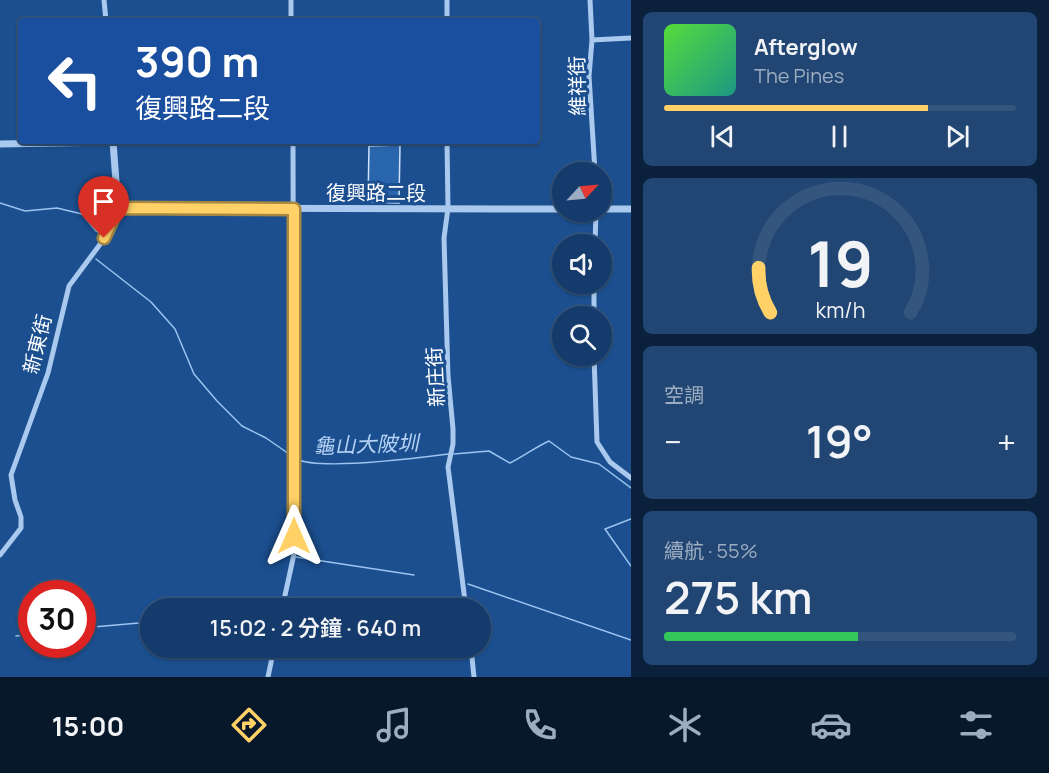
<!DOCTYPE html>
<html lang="zh-TW">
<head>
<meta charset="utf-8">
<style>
	:root { --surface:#143b6b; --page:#214673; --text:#f1f3f6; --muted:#9dadc1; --line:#33557e; --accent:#ffd166 }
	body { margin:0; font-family:Manrope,"Noto Sans TC",sans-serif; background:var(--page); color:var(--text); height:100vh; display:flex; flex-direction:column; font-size:22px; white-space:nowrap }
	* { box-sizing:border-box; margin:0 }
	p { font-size:20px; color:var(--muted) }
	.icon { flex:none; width:33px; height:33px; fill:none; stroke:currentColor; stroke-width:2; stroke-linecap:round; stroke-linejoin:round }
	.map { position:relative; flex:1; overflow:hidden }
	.panel { display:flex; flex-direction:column; gap:12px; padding:12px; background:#0b203b; width:418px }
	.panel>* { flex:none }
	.guide { position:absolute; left:18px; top:18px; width:522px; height:126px; border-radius:6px; box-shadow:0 2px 4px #0004,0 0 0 2px var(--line); background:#1a4fa0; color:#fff; overflow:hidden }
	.needle { width:39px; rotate:64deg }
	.buttons { position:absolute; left:552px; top:162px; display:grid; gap:12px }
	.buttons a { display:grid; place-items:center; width:60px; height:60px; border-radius:50%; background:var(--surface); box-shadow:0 2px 4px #0004,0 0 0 2px var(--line); font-size:30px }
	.speed { position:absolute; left:18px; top:580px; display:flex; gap:12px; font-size:30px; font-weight:700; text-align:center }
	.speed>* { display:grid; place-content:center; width:78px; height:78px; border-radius:50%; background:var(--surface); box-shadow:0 2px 4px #0004,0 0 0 2px var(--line); line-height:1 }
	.speed .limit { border:9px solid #d22; background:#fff; color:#111 }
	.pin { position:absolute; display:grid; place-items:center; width:51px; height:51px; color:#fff; margin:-62px -26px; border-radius:50% 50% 50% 0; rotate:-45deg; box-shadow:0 0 6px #0007 }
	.pin .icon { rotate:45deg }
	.me { position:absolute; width:66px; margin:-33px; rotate:0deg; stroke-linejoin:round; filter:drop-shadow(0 0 4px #0008) }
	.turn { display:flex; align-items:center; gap:21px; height:126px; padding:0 18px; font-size:27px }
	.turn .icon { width:78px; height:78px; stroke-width:2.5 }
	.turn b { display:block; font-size:42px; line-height:51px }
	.big { font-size:45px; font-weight:600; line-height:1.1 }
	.panel .card { flex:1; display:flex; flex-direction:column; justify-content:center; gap:9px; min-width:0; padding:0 21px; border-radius:9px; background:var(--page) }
	.panel .dial { align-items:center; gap:0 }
	.dial svg { height:156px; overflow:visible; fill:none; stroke:var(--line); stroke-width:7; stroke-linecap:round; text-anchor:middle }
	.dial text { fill:var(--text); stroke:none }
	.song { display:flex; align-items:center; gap:18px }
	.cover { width:72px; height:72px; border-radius:9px; background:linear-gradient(135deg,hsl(110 70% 55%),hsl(170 70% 35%)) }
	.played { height:6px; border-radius:3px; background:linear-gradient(90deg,var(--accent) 75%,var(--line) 75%) }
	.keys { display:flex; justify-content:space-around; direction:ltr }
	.heat { display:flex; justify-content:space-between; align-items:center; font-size:33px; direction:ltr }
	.charge { height:9px; border-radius:4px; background:linear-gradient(90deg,#34c759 55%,var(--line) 0) }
	.trip { position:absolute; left:140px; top:598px; width:351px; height:60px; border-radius:30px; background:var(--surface); box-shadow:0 2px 4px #0004,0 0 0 2px var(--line); font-weight:600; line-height:60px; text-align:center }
	.dock { display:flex; height:96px; justify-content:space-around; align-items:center; background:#08182b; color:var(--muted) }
	.dock .icon { width:42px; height:42px }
	.dock .selected { color:var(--accent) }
	.dock b { font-size:27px; color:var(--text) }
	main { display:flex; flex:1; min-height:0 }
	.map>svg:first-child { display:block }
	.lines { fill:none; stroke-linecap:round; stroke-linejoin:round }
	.stream { stroke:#9cc4f0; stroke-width:1.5 }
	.building { fill:#2a66ad; stroke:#cfe3fa; stroke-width:1.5 }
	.minor { stroke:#a9c9ee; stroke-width:5 }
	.tertiary { stroke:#a9c9ee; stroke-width:7 }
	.route-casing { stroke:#a68842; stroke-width:15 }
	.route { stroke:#ffd166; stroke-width:10 }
	.labels { text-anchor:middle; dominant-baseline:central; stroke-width:6; stroke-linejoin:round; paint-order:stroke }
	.street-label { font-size:20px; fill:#fff; stroke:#1b4f8f }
	.water-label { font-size:21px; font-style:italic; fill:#b5d3f5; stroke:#1b4f8f }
</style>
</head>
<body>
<main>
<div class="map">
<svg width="631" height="677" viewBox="0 0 631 677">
	<rect width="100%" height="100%" fill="#1b4f8f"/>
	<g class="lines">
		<!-- stream -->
		<path class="stream" d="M0,203L25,211L57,208L82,214L96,231L100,233
			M96,259L151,302L175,329L194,374L217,401L242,426L266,438L292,456
			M454,454L489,451L510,463C524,456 534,448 549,441L571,457L599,464L631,488
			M296,459C321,471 418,458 449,454
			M631,519L605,529L631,566
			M296,557L414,575
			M468,584L631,640
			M82,628L150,622
			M16,636L32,634"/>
	</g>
	<!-- building -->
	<path class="building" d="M400,145L399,203L368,202L369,146Z"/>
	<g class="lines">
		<!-- minor -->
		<path class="minor" d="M104,0L106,21
			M291,0V21
			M590,0L592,40L589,76L595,172
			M447,21V0
			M592,40L631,38
			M447,141L448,208L444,238L448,376L453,429V444L448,467L466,609
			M595,244L596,212
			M594,316V284
			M594,356L597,442L610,462L631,478
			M0,555L21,528V517L15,500L11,475L48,373L69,286L104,239L118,208
			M282,609L294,554L293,141
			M471,648L474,677
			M268,677L274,648"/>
		<!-- tertiary -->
		<path class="tertiary" d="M0,144L113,142L118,208L562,209
			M602,209H631"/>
	</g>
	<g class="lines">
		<!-- route casing -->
		<g class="route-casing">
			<path id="route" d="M104,238L118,208L294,209V536"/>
		</g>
		<!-- route -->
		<use href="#route" class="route"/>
	</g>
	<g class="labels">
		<!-- street labels -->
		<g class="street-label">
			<text transform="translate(577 86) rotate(-91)">維祥街</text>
			<text x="376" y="192">復興路二段</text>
			<text transform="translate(37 344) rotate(-76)">新東街</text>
			<text transform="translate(435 377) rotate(-93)">新庄街</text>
		</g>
		<!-- water labels -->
		<g class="water-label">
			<text transform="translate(366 444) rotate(-2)">龜山大陂圳</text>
		</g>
	</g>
</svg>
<div class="buttons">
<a><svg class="needle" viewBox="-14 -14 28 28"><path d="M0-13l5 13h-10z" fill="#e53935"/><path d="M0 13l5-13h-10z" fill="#9dadc1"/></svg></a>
<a><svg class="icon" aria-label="sound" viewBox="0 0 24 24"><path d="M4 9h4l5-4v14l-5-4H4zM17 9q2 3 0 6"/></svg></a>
<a><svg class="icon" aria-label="search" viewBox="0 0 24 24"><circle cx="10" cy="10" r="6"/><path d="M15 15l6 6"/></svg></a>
</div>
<div class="speed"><div class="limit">30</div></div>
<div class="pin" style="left:104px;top:238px;background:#d93025"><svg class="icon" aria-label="arrive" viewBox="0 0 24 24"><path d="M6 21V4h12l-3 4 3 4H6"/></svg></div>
<svg class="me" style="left:294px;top:536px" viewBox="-20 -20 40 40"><path d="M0-17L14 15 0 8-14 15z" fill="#ffd166" stroke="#fff" stroke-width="4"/></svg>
<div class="trip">15:02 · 2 分鐘 · 640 m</div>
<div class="guide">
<div class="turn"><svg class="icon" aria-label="left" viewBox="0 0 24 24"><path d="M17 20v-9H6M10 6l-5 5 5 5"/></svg><div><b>390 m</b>復興路二段</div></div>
</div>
</div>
<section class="panel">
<div class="card">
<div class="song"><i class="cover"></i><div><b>Afterglow</b><p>The Pines</p></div></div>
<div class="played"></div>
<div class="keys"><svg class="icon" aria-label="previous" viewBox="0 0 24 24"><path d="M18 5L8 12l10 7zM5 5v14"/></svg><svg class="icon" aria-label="pause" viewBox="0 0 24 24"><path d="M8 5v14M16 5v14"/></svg><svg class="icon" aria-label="next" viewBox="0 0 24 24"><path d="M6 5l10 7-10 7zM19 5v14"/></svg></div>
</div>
<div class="card dial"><svg viewBox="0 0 100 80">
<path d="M14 69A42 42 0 1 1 86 69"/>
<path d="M14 69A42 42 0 0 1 8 46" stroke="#ffd166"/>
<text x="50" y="56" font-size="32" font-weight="700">19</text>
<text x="50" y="72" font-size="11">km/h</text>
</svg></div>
<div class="card"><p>空調</p>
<div class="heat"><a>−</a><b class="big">19°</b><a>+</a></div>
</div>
<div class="card"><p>續航 · 55%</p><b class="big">275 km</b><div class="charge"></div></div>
</section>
</main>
<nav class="dock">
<b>15:00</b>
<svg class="icon selected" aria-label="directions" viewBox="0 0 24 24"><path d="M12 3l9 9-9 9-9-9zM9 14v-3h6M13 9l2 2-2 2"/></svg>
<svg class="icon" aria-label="music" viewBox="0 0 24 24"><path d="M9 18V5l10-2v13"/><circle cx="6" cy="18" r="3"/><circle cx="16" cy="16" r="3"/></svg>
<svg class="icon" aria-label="phone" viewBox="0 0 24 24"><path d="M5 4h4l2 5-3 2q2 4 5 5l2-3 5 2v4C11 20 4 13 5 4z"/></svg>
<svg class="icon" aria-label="climate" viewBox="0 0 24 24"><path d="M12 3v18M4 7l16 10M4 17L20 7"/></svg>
<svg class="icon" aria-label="car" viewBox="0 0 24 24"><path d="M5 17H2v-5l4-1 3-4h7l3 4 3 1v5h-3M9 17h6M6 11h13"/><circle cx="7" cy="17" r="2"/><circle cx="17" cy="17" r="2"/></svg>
<svg class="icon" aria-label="filters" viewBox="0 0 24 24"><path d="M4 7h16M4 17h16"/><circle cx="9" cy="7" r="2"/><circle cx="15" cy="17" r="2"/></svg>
</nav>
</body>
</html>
